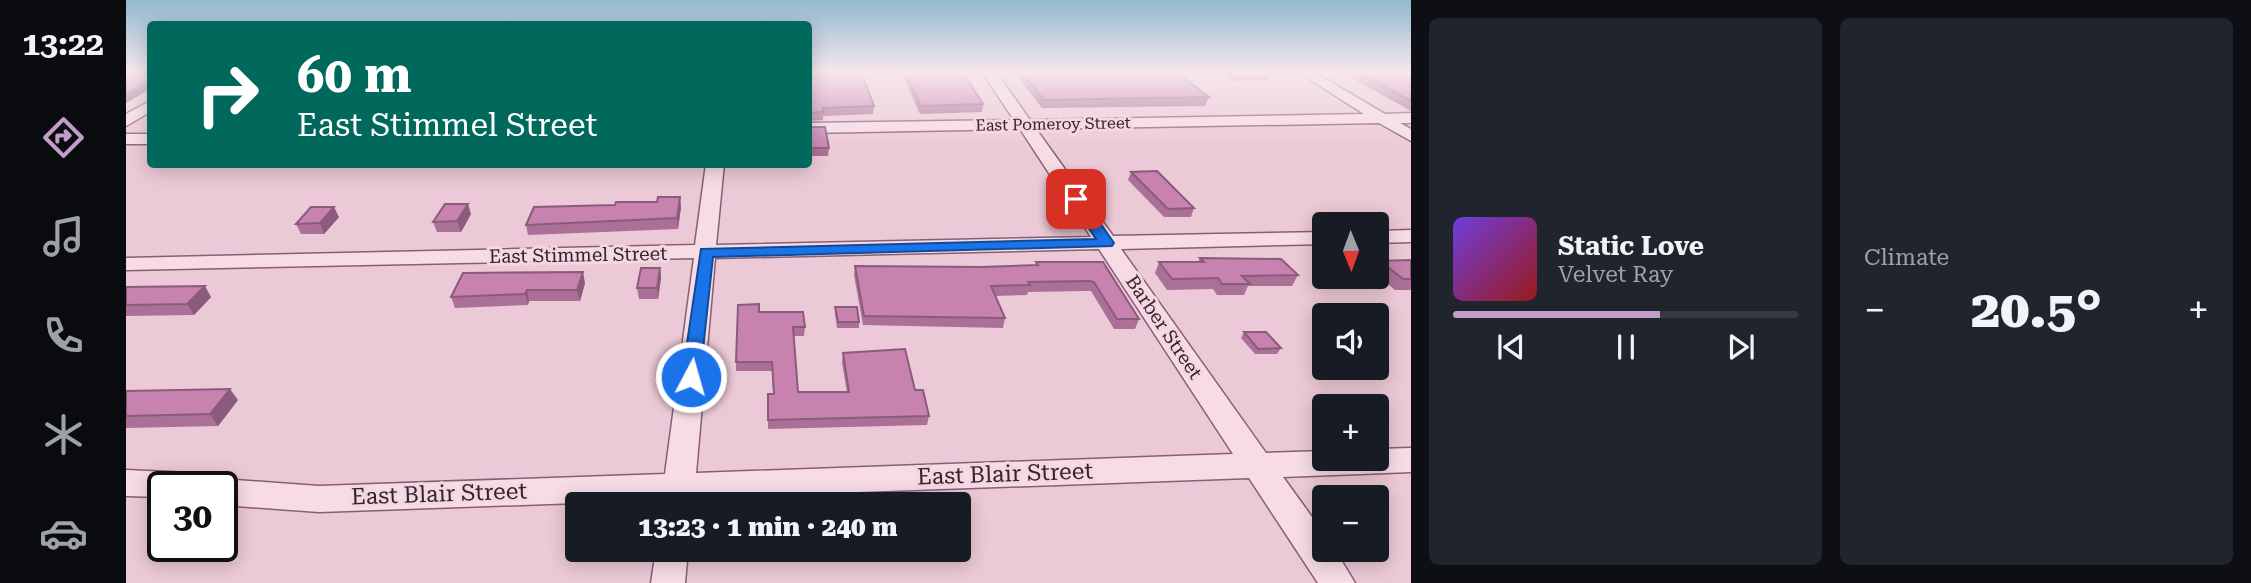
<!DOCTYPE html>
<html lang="en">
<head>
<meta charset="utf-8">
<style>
	:root { --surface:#171b24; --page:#20242c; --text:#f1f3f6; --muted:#9ea1a6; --line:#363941; --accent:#c29dc9 }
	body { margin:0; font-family:"Roboto Serif",serif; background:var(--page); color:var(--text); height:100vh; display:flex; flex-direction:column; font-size:26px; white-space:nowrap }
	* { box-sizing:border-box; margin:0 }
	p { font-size:23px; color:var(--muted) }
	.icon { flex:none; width:38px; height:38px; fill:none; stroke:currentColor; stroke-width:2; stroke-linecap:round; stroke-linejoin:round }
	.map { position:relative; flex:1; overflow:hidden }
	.side { display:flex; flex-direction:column; gap:18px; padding:18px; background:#0d0f14; width:840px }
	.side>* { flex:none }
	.top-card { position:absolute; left:21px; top:21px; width:665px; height:147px; border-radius:7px; box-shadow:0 4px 18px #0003; background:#00695c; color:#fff; overflow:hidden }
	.needle { width:46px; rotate:179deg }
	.buttons { position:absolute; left:1186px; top:212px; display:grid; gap:14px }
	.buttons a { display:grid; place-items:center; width:77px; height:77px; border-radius:7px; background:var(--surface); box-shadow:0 4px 18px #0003; font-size:35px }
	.speed { position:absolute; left:21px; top:471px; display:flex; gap:14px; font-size:35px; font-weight:700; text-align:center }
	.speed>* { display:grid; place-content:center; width:91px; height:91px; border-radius:50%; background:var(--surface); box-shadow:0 4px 18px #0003; line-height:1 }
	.speed .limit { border:4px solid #111; border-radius:10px; background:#fff; color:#111 }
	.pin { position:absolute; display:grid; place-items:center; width:60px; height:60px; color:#fff; margin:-30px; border-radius:14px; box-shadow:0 4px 10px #0006 }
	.me { position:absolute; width:77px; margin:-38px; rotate:6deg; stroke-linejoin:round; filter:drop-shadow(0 0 5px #0008) }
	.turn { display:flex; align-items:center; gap:24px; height:147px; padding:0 35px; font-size:32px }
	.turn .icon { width:91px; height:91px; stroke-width:2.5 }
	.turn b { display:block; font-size:49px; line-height:60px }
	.big { font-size:52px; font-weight:800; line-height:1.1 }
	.side .card { flex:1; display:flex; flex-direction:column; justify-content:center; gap:10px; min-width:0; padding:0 24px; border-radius:10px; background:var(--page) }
	.song { display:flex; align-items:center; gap:21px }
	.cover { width:84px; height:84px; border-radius:10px; background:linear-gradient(135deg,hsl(260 70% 55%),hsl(0 70% 35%)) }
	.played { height:7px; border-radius:4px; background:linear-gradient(90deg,var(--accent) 60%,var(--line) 60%) }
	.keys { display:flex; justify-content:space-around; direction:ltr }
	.heat { display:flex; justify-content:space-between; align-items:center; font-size:38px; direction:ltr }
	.side .tiles { flex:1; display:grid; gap:18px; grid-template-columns:repeat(2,1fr) }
	.trip { position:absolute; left:439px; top:492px; width:406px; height:70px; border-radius:7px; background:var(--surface); box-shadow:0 4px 18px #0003; font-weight:800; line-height:70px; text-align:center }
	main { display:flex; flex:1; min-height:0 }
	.dock { display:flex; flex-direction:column; width:126px; justify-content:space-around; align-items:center; background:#090b0e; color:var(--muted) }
	.dock .icon { width:49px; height:49px }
	.dock .on { color:var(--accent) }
	.dock b { font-size:32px; color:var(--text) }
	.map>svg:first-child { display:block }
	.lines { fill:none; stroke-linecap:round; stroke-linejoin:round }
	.street-casing { stroke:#875f75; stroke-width:3 }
	.street { fill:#f7dce6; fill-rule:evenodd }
	.wall { fill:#ab7097 }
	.shaded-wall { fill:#8b5b7b }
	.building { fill:#c782b0; stroke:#8b5b7b; stroke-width:2 }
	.route { fill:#1a73e8; stroke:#114b97; stroke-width:2 }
	.labels { text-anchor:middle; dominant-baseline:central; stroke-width:6; stroke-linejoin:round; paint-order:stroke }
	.far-street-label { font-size:16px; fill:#38212f; stroke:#f3d8e2 }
	.street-label { font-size:19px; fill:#38212f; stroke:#f3d8e2 }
	.near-street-label { font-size:23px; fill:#38212f; stroke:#f3d8e2 }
</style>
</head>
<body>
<main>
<nav class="dock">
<b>13:22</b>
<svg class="icon on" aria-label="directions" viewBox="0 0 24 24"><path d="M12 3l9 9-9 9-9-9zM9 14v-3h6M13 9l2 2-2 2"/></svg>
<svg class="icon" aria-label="music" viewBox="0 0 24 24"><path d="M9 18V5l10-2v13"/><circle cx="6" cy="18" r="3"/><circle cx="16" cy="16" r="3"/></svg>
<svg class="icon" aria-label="phone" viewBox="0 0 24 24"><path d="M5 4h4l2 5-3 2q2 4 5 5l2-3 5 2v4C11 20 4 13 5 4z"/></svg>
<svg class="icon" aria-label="climate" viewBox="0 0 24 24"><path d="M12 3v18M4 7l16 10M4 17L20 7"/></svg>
<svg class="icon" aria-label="car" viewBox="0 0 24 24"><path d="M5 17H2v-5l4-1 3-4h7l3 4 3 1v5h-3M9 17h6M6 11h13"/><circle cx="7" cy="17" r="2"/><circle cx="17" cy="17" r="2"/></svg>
</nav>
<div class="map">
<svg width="1285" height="583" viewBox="0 0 1285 583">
	<rect width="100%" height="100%" fill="#ecc9d6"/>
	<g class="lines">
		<!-- street casing -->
		<g class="street-casing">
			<path id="street" d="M856,72H870L904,120L1238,114L1172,72H1188L1259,114L1285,113V123H1274L1285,129V141L1253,123L910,129L987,236L1199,232V244L995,249L1140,453L1199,451V458H1251V449L1285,448V472L1157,477L1199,535V550H1209L1229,583H1192L1123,478L567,498V504H535L536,500L193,512L96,505V486H83L85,483L96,479L193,486L539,474L568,258L0,270V258L569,245L580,164H598L590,245L965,237L894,129L682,133V123L888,120ZM973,249L1107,454L570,473L589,258Z
				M24,101V112L0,126V114Z
				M0,134H24V144H0Z
				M1285,230V242L1251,243V231Z
				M0,470L65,473L76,477L80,486H37V497L0,496Z
				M530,550H562L559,583H525Z"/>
		</g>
		<!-- street -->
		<use href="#street" class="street"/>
	</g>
	<!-- wall -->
	<path class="wall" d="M682,72L748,106L747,114L697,116V120L682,121Z
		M775,72H837L857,104L856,112L794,114Z
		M888,72H1050L1083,97L1079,106L916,108Z
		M1094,72H1147L1143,80L1108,81Z
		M1215,72H1285V111Z
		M682,127L703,148L702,156H682Z
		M1005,172L1068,208L1065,217H1038L1002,180Z
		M555,207L552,229L402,235L400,225Z
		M345,214L335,232H311L307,222Z
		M213,217L198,234H175L170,224Z
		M1074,258L1172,275L1166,286H1122L1118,295H1091L1087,289L1041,290L1029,273L1033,262H1072Z
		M1285,260V290H1269L1251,275V265L1254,261Z
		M910,262H977L1013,319L1009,329H988L965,291H960L902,292L901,295L869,296L879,318L877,328L737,325L728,275L729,266L856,267L909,265Z
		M534,268L535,278L532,299H513L511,288Z
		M459,283L454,301H403L402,305L329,308L325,297Z
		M0,287L85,297L68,315L0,316Z
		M709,307L733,322V328H711L709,313Z
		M633,312L679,327L678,336H668L672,392H721L716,363L717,353L789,390L803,416L801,425L642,429V394H647L646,371H610V362Z
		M1118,332L1155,348L1151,354H1129L1115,338Z
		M0,391L112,400L92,426L0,428Z"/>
	<!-- shaded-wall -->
	<path class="shaded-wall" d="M24,80V89L0,103V94Z
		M554,197L555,207L552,229L551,218Z
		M342,204L345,214L335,232L331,221Z
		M208,207L213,217L198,234L194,223Z
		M534,268L535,278L532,299L531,288Z
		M457,272L459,283L454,301L451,290Z
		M79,286L85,297L68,315L61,304Z
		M401,290L403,301L402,305L399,294Z
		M104,389L112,400L92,426L84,414Z"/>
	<!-- building -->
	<path class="building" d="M0,72H24V80L0,94Z
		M682,72H735L748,106L697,108V112L682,113Z
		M779,72H837L857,104L795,106Z
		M896,72H1050L1083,97L918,100Z
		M1232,72H1285V101Z
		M682,127H699L703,148H682Z
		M1031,171L1068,208L1042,209L1005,172Z
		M532,197H554L551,218L400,225L408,207L489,205L490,202H531Z
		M319,204H342L331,221L307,222Z
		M185,207H208L194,223L170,224Z
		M1074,258L1155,259L1172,275L1116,276L1124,284H1096L1092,278L1046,279L1033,262H1078Z
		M1285,260V279H1277L1254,261Z
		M910,262H977L1013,319H991L968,282L964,281L902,282L904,285L865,286L879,318L738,316L729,266L856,267L912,265Z
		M515,268H534L531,288H511Z
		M457,272L451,290H401L399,294L325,297L337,273Z
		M79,286L61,304L0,305V287Z
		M633,304V312H677L679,327H667L672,392H723L717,353L779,349L789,390H797L803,416L642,420V394H648L646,362H610L612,305Z
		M709,307H731L733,322H712Z
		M1118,332H1140L1155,348L1132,349Z
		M104,389L84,414L0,416V391Z"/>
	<!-- sky -->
	<linearGradient id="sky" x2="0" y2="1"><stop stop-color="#92b9cf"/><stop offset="0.47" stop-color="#f6e7ed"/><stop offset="1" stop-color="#f6e7ed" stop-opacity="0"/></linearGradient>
	<rect width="1285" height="153" fill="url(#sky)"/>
	<!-- route -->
	<path class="route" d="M950,195L955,196L986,240L988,243L986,246L587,257L574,377L572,381H559L556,377L575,249L970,239L943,199Z"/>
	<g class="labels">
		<!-- far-street labels -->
		<g class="far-street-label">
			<text transform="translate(927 124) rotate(-1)">East Pomeroy Street</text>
		</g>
		<!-- street labels -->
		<g class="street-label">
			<text transform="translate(452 255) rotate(-1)">East Stimmel Street</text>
			<text transform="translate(1038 327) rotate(56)">Barber Street</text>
		</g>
		<!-- near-street labels -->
		<g class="near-street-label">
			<text transform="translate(879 474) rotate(-2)">East Blair Street</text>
			<text transform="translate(313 494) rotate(-2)">East Blair Street</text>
		</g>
	</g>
</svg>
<div class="buttons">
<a><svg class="needle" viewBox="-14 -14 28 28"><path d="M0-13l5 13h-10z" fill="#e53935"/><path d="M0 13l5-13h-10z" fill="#9ea1a6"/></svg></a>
<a><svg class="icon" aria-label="sound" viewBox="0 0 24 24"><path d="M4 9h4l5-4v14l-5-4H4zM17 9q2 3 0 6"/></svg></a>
<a>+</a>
<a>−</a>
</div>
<div class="speed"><div class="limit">30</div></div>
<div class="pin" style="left:950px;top:199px;background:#d93025"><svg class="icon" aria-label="arrive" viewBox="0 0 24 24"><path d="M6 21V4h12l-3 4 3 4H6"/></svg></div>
<svg class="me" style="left:565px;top:377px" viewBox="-20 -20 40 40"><circle r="17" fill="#1a73e8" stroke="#fff" stroke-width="3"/><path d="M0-11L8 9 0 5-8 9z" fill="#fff"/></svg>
<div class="trip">13:23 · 1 min · 240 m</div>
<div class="top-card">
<div class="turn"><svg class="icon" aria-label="right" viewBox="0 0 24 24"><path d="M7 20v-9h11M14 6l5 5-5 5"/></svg><div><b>60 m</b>East Stimmel Street</div></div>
</div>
</div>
<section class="side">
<div class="tiles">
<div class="card">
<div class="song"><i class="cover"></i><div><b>Static Love</b><p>Velvet Ray</p></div></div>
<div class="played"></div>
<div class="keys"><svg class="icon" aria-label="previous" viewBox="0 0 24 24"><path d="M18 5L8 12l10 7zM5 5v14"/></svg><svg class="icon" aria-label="pause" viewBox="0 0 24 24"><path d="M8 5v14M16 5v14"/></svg><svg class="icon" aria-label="next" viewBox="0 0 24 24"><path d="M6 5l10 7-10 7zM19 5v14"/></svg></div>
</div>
<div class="card"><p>Climate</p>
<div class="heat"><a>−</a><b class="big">20.5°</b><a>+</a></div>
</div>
</div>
</section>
</main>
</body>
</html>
